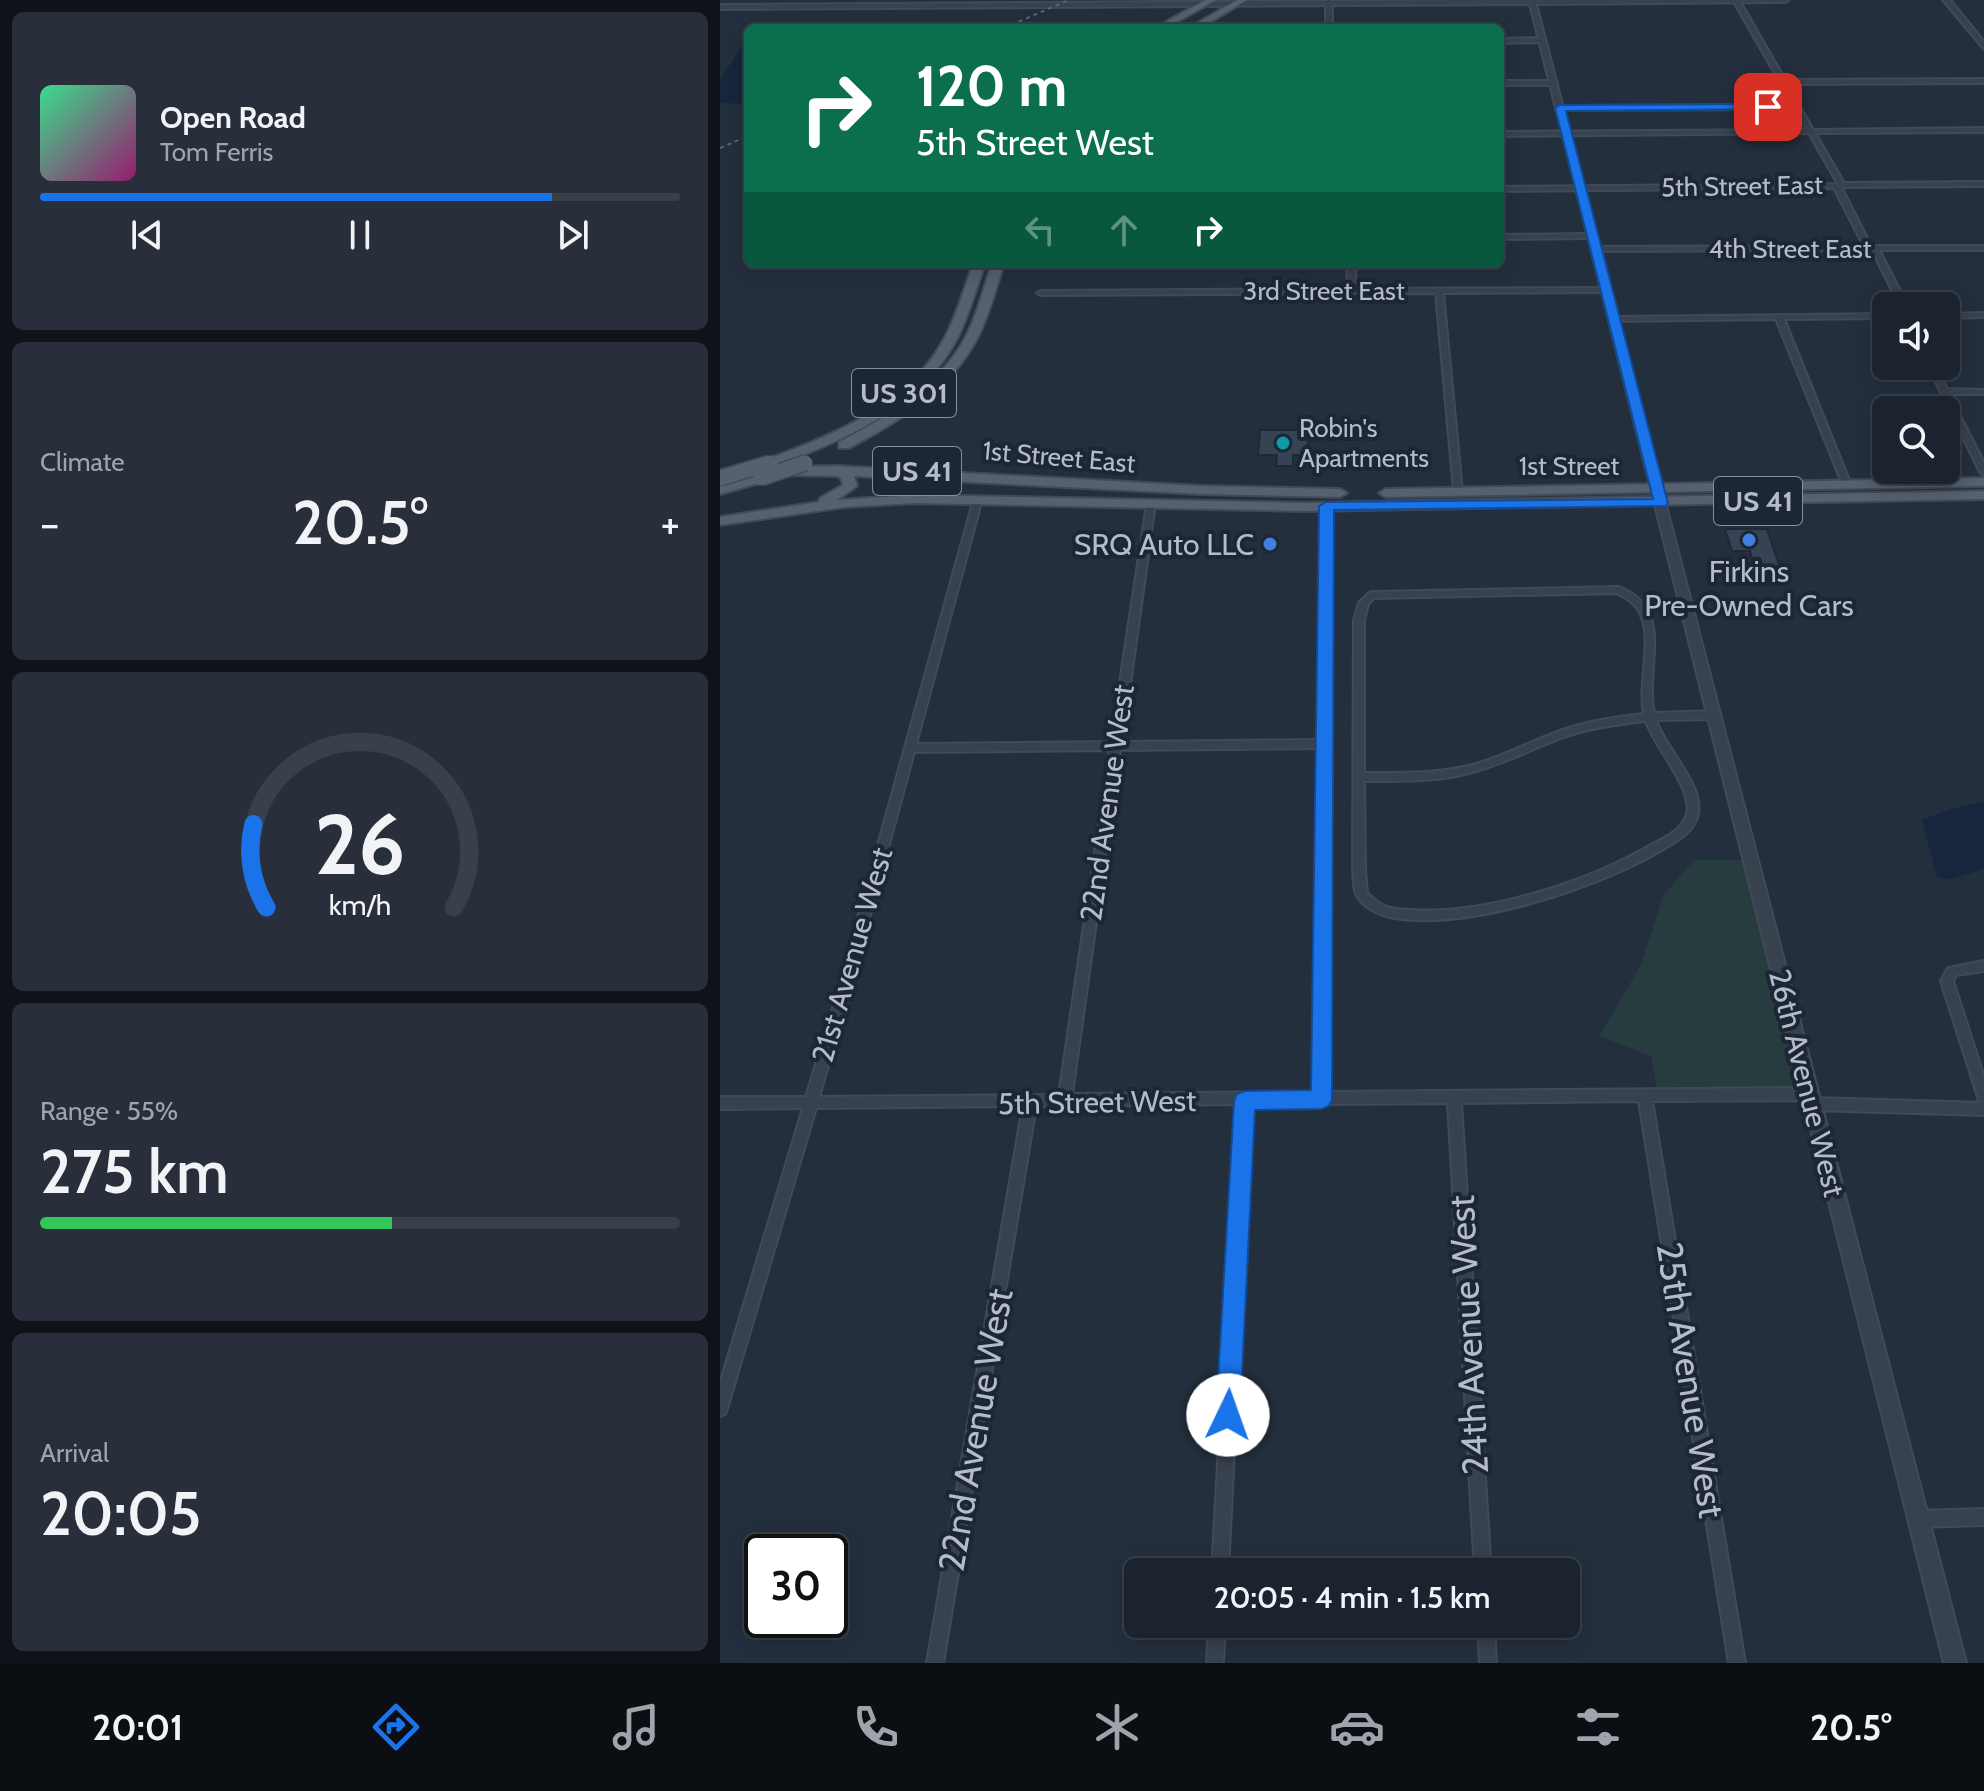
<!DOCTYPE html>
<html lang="en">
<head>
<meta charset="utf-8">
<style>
	:root { --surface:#1b232e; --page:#282f3a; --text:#f1f3f6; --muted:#a0a4aa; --line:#39404a; --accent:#1a73e8 }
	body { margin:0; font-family:Cabin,sans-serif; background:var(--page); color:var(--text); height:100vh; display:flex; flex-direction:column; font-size:30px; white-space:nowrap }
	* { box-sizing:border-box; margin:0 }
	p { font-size:26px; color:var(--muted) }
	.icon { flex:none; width:44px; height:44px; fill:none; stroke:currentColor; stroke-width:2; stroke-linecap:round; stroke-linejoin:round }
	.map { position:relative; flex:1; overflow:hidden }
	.details { display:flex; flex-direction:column; gap:12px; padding:12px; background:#0f1319; width:720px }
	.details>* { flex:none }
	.banner { position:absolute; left:24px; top:24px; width:760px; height:244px; border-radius:12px; box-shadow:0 4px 20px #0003,0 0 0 2px var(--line); background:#0b6e4f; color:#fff; overflow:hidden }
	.fabs { position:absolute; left:1152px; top:292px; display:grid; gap:16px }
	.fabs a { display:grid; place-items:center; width:88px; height:88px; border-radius:12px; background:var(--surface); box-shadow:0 4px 20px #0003,0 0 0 2px var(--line); font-size:40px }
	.speed { position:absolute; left:24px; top:1534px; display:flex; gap:16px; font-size:40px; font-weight:700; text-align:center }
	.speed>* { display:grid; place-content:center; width:104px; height:104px; border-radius:50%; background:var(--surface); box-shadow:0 4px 20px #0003,0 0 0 2px var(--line); line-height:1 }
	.speed .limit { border:4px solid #111; border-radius:12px; background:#fff; color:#111 }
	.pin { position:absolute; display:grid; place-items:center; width:68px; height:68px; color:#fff; margin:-34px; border-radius:16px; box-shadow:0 4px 12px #0006 }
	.me { position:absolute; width:88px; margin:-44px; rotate:3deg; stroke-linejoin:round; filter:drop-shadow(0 0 6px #0008) }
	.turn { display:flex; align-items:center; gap:28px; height:168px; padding:0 40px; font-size:36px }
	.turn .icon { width:104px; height:104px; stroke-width:2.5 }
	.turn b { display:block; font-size:56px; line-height:68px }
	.lanes { display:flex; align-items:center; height:76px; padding:0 40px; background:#0003; justify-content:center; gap:40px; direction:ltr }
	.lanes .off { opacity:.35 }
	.big { font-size:60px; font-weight:600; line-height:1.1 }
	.details .tile { flex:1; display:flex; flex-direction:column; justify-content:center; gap:12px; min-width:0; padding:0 28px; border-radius:12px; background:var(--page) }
	.details .dial { align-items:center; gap:0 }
	.dial svg { height:208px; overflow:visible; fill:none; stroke:var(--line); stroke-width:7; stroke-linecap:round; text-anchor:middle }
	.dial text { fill:var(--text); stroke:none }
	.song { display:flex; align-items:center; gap:24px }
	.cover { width:96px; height:96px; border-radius:12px; background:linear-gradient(135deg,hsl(150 70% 55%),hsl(320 70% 35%)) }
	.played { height:8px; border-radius:4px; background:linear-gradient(90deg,var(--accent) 80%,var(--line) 80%) }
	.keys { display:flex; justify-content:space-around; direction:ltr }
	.heat { display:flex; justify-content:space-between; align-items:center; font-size:44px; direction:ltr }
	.charge { height:12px; border-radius:6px; background:linear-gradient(90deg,#34c759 55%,var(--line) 0) }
	.trip { position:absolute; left:404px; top:1558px; width:456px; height:80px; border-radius:12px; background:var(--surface); box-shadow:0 4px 20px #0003,0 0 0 2px var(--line); font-weight:600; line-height:80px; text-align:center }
	.dock { display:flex; height:128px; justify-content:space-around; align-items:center; background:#0b0e12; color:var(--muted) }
	.dock .icon { width:56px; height:56px }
	.dock .on { color:var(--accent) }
	.dock b { font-size:36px; color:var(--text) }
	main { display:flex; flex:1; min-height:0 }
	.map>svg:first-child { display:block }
	.green { fill:#263c3f }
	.water { fill:#17263c }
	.building { fill:#364354; stroke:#1f2835; stroke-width:2 }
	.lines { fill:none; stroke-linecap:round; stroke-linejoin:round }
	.minor-casing { stroke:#414a57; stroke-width:4 }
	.tertiary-casing { stroke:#414a57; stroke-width:4 }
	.primary-casing { stroke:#414a57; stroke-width:4 }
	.minor { fill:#38414e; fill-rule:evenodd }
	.tertiary { fill:#38414e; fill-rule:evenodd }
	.primary { fill:#56606e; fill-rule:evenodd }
	.rail { stroke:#5a6575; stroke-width:2; stroke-dasharray:4 4; stroke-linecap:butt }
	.primary-bridge-casing { stroke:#414a57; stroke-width:18; stroke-linecap:butt }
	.primary-bridge { stroke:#56606e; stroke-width:15 }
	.route { fill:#1a73e8; stroke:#114b97; stroke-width:2 }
	.culture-dot { fill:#0f9aa8; stroke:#1d2633; stroke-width:3 }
	.shop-dot { fill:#3f7fe0; stroke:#1d2633; stroke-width:3 }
	.labels { text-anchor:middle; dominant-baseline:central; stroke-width:8; stroke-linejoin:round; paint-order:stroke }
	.far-street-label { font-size:26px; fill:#b4bcc9; stroke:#1d2633 }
	.far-poi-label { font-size:26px; fill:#b4bcc9; stroke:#1d2633; text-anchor:start }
	.shield { fill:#1d2633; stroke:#878f9c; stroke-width:2 }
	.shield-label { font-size:28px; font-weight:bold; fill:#b4bcc9 }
	.poi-label { font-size:30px; fill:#b4bcc9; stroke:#1d2633; text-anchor:end }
	.street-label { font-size:30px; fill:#b4bcc9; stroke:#1d2633 }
	.near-street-label { font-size:36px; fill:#b4bcc9; stroke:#1d2633 }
</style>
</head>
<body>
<main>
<section class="details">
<div class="tile">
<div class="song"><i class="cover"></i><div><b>Open Road</b><p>Tom Ferris</p></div></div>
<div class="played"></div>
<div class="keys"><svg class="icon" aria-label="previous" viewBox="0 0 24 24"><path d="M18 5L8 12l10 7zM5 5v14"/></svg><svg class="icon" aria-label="pause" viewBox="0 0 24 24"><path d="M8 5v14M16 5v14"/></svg><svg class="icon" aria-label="next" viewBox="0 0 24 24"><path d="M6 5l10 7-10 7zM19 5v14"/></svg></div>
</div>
<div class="tile"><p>Climate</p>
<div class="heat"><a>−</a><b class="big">20.5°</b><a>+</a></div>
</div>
<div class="tile dial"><svg viewBox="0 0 100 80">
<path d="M14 69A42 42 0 1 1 86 69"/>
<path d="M14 69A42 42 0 0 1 9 37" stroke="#1a73e8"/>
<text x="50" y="56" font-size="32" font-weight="700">26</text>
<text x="50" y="72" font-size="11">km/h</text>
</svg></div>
<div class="tile"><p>Range · 55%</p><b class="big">275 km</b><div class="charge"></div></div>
<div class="tile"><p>Arrival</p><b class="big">20:05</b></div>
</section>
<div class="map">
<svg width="1264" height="1663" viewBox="0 0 1264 1663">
	<rect width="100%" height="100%" fill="#242f3e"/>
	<!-- green -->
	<path class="green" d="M974,860H1022L1078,1087L937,1089L931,1056L879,1036L921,965L943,896Z"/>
	<!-- water -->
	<path class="water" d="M28,37V104L0,103V80Z
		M1264,802V869L1231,879L1217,877L1202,820L1230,809Z"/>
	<!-- building -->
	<path class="building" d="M540,430H588L587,455H573V466H556L557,455H538Z
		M1005,529H1047L1061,571H1036L1030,551H1012Z"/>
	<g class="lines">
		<!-- minor casing -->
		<g class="minor-casing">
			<path id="minor" d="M609,0L612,2V28H606V2Z
				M1013,0H1019L1065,80L1264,79V83L1067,84L1093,130L1264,128V132L1095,133L1124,183L1264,182V186L1121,187L1151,246H1264V250H1159L1188,306H1180L1152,250L876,251L873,249L876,247L1144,246L1114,188L780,191V187L1118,184L1089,133L780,136V132L1087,130L1075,109L840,110L837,108L840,106L1073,105Z
				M780,39L821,38L824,40L821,42L780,43Z
				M780,81H834L837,83L834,85H780Z
				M780,235L873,234L876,236L873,238L780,239Z
				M627,264H635L636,289L887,288L891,290L887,292L723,293L742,491L738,494L734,491L716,293L321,295L317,293L321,291L628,289Z
				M1264,313V317L1226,318V314Z
				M1166,314V318L1064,319L1131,485L1127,488L1123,485L1056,319L894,321L890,319L894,317Z
				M1208,366H1216L1227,389L1264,390V394H1229L1264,463V475L1260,472Z
				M258,496L262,499L196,744L391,742L427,504L431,501L435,504L402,742L599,740L602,506L606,503L610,506L608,1092L1089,1088L1094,1090L1095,1094L1093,1098L1264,1103V1115L1092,1110L1087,1108L1086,1104L1088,1100L932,1101L1025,1663H1009L919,1101L741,1103L771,1572H755L728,1103L607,1104L602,1106L597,1104H531L508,1572H492L518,1104L349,1106L344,1108L339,1106H316L223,1663H207L303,1106L96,1108L7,1409L5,1414L0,1416V1384L83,1108L0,1109V1097H86L112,1011L254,499ZM599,748L596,1092L352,1094L400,750ZM390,750L339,1095L99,1097L124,1011L194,752Z
				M899,587C956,609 924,668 934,713L995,711L1000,715L995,719L936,720C945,748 984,785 978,814C974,833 955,842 940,851C875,889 745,932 670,917C659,915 646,908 639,899C633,892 634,878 633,869L634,620L639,603L649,593L652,592ZM897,593C905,597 912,601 917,608C936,635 917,682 924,714C893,717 863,722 834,733C805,744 778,759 748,766C714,774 679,773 644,773V620L648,604L654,598ZM926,721C935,748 973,788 967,814C963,830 944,838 931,845C868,882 765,915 691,910C684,909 675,910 667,907C660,905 653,898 647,893L645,869L644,781C679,781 715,782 749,773C781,765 810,750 841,738C868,728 897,724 926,721Z
				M1264,961V971L1236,975L1233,981L1264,1077V1103L1259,1101L1258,1097L1221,981L1228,968Z
				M1264,1509V1525L1197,1527L1191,1525L1189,1519L1191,1513L1197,1511Z
				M489,1624H505L503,1663H487Z
				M758,1624H774L776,1663H760Z"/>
		</g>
		<!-- tertiary casing -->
		<g class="tertiary-casing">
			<path id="tertiary" d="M759,0H1068L1065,2L816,4L1246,1663H1224L810,4L0,9V5Z
				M1223,0H1230L1264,42V49Z"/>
		</g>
		<!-- primary casing -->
		<g class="primary-casing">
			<path id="primary" d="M485,0H496L446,28H435Z
				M517,0H527L480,28H469Z
				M253,264H265C256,289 249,315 237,339C200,408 125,440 55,466H45V460C112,436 189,405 224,339C237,315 244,289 253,264Z
				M272,264H284C276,288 270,312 259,335C232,389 180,421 129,448H119V442C167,417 216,389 244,340C257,317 263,289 272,264Z
				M116,466L481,486L620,489L627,493L620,497L481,494L134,476L137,486L117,500L195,495L586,503L1264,491V499L586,511L195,503L125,507L0,525V517L99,502L100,498L123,485L121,478L116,476L63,475L56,471L63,467Z
				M41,474L48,478L46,481L0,494V486Z
				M1264,478V486L666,497L659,493L666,489Z"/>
		</g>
		<!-- minor -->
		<use href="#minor" class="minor"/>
		<!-- tertiary -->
		<use href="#tertiary" class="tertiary"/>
		<!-- primary -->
		<use href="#primary" class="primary"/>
		<!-- rail -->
		<path class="rail" d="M284,28L349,0
			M0,148L28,136"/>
		<!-- primary-bridge casing -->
		<g class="primary-bridge-casing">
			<path id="primary-bridge" d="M0,478L50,463
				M41,478L85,463"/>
		</g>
		<!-- primary-bridge -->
		<use href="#primary-bridge" class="primary-bridge"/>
	</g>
	<!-- route -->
	<path class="route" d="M1048,104L1052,109L846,111L948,503L946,506L614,510L612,1100L609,1106L602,1109L535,1110L520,1415L517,1424L508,1427L499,1424L496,1415L514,1101L517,1094L525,1091L591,1090L599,506L606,502L933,499L835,108L840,105Z"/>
	<!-- markers -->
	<circle class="culture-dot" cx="563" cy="443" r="8"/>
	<g class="shop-dot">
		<circle cx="1029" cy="540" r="8"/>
		<circle cx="550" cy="544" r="8"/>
	</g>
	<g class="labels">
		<!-- far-street labels -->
		<g class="far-street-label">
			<text transform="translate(1022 186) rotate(-1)">5th Street East</text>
			<text x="1070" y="249">4th Street East</text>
			<text x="604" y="291">3rd Street East</text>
			<text transform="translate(339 457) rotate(5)">1st Street East</text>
			<text x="849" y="466">1st Street</text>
		</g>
		<!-- far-poi labels -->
		<g class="far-poi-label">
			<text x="579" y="428">Robin's<tspan x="579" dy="30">Apartments</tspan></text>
		</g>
		<!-- shield labels -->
		<g class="shield">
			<rect x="132" y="369" width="104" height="48" rx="6"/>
			<rect x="153" y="447" width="88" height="48" rx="6"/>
			<rect x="994" y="477" width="88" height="48" rx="6"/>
		</g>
		<g class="shield-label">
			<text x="184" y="393">US 301</text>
			<text x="197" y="471">US 41</text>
			<text x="1038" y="501">US 41</text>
		</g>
		<!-- poi labels -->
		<g class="poi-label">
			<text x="534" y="544">SRQ Auto LLC</text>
			<text x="1029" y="571" text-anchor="middle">Firkins<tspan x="1029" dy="34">Pre-Owned Cars</tspan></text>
		</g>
		<!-- street labels -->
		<g class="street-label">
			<text transform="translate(387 803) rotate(-82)">22nd Avenue West</text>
			<text transform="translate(132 955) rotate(-74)">21st Avenue West</text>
			<text transform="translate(1087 1083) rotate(76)">26th Avenue West</text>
			<text transform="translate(377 1102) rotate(-1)">5th Street West</text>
		</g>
		<!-- near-street labels -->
		<g class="near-street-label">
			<text transform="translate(748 1335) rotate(-93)">24th Avenue West</text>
			<text transform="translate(971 1380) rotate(81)">25th Avenue West</text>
			<text transform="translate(255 1430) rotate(-80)">22nd Avenue West</text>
		</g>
	</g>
</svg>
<div class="fabs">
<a><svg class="icon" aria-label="sound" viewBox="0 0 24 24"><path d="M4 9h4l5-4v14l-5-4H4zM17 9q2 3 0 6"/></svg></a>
<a><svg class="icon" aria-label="search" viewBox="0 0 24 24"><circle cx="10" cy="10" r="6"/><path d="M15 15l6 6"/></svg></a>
</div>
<div class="speed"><div class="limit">30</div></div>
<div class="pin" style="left:1048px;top:107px;background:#d93025"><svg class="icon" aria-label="arrive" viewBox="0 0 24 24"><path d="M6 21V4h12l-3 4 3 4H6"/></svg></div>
<svg class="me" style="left:508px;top:1415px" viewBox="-20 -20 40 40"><circle r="19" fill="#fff"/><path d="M0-13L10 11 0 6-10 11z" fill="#1a73e8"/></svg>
<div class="trip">20:05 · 4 min · 1.5 km</div>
<div class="banner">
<div class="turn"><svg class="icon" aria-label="right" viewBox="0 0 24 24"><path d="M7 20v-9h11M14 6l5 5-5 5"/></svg><div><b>120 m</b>5th Street West</div></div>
<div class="lanes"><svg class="icon off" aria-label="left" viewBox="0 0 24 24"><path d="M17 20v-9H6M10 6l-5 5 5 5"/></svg><svg class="icon off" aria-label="ahead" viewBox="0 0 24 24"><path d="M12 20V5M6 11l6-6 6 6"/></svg><svg class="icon" aria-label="right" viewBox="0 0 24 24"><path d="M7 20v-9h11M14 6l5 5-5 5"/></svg></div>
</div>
</div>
</main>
<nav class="dock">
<b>20:01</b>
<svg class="icon on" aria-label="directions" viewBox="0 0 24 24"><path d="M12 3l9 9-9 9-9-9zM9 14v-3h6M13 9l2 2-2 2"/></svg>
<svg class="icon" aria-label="music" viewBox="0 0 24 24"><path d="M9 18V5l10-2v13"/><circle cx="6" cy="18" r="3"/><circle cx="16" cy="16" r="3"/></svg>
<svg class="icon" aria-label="phone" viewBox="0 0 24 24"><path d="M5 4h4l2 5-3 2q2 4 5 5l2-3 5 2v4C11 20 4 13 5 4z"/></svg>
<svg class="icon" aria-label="climate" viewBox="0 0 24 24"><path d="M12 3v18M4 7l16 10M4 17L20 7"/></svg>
<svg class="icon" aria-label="car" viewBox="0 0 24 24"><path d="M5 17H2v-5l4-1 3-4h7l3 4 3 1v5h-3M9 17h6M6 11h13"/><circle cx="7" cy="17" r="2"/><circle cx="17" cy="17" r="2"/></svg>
<svg class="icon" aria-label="filters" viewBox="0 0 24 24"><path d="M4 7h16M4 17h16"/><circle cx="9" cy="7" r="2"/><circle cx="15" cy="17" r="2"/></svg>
<b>20.5°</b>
</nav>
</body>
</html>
